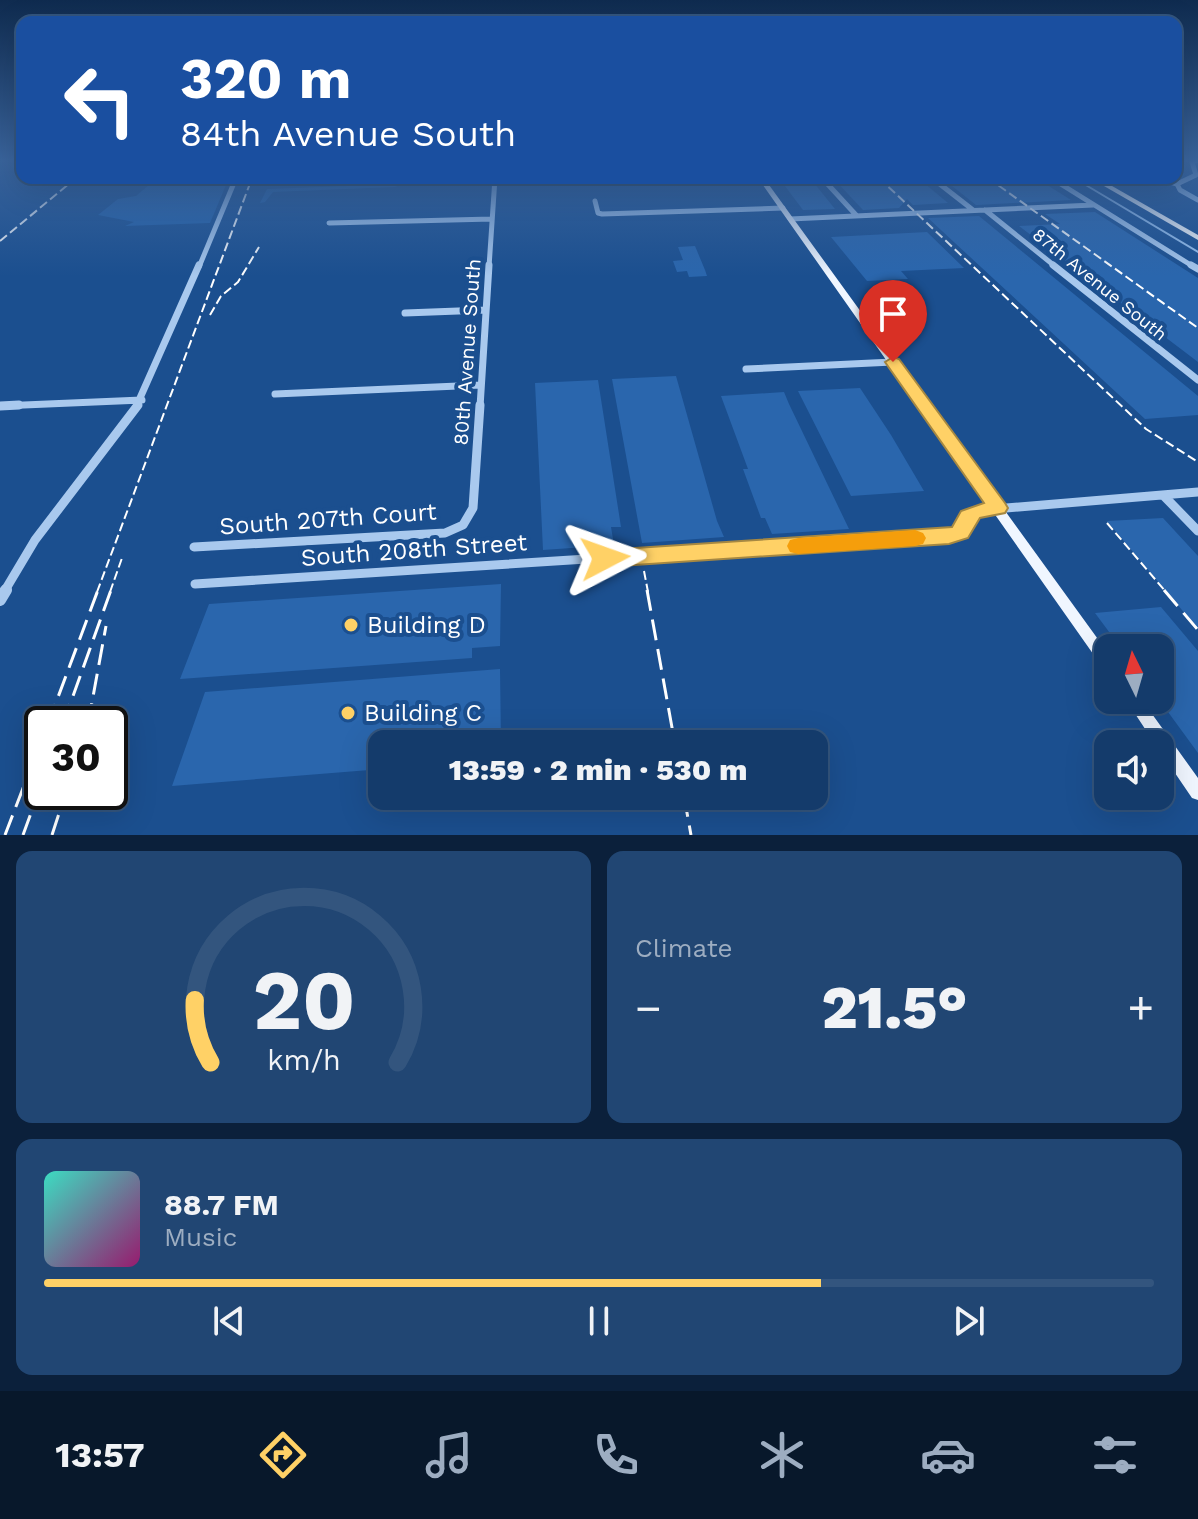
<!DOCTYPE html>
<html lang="en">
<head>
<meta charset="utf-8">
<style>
	:root { --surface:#143b6b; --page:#214673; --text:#f1f3f6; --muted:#9dadc1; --line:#33557e; --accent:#ffd166 }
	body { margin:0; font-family:"Work Sans",sans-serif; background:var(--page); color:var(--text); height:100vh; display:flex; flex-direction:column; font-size:30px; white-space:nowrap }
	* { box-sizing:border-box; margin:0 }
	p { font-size:26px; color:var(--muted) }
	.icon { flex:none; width:44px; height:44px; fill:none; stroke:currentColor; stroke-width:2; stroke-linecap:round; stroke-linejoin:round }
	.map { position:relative; height:835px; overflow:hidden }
	.details { display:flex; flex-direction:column; gap:16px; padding:16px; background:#0b203b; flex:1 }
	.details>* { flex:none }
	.top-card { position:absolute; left:16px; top:16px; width:1166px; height:168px; border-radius:16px; box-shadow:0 8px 32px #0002,0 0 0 2px var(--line); background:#1a4fa0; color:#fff; overflow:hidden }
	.needle { width:52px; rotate:355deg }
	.buttons { position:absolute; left:1094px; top:634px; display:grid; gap:16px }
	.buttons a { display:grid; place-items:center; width:80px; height:80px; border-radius:16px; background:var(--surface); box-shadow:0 8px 32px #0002,0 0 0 2px var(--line); font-size:40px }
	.speed { position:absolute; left:24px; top:706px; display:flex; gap:16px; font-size:40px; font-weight:700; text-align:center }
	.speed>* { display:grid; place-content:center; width:104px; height:104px; border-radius:50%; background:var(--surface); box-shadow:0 8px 32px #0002,0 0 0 2px var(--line); line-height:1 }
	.speed .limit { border:4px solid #111; border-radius:12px; background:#fff; color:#111 }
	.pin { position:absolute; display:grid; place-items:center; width:68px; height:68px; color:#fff; margin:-82px -34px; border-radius:50% 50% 50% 0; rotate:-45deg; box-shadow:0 0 8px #0007 }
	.pin .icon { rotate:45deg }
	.me { position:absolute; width:88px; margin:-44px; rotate:86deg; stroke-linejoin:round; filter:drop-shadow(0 0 6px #0008) }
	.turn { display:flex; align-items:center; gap:28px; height:168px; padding:0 32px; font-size:36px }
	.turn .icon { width:104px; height:104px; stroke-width:2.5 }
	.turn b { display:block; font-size:56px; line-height:68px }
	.big { font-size:60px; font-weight:800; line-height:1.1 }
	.details .tile { flex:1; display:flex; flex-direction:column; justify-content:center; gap:12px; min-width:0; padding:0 28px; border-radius:16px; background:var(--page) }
	.details .dial { align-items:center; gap:0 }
	.dial svg { height:208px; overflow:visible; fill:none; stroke:var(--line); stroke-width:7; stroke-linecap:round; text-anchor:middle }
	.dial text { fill:var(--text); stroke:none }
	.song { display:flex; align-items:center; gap:24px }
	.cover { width:96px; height:96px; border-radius:12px; background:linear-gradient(135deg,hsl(170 70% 55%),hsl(320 70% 35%)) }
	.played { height:8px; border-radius:4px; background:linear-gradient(90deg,var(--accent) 70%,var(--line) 70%) }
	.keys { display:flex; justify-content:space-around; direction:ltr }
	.heat { display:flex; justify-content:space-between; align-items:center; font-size:44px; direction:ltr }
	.details .tiles { flex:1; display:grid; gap:16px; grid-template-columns:1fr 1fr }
	.tile:last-child { grid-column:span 2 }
	.trip { position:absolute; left:368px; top:730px; width:460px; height:80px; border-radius:16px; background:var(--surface); box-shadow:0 8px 32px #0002,0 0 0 2px var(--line); font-weight:800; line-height:80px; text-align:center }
	.tab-bar { display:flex; height:128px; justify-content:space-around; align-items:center; background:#08182b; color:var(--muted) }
	.tab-bar .icon { width:56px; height:56px }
	.tab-bar .current { color:var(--accent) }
	.tab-bar b { font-size:36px; color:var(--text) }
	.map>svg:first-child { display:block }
	.green { fill:#2461a8 }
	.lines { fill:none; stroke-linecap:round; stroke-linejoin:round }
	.stream { stroke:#9cc4f0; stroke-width:2 }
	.building { fill:#2a66ad }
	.minor-far3 { stroke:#a9c9ee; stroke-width:5 }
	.minor-far2 { stroke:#a9c9ee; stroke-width:7 }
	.minor-far1 { stroke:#a9c9ee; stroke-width:9 }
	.minor { stroke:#a9c9ee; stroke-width:12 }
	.major { fill:#f0f6ff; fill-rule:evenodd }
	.highway { fill:#fff; fill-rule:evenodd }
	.rail-far1 { stroke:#fff; stroke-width:2; stroke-dasharray:9 4; stroke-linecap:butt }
	.rail { stroke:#fff; stroke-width:3; stroke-dasharray:21 9; stroke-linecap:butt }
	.route { fill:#ffd166; stroke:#a68842; stroke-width:2 }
	.slow { fill:#f59e0b }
	.poi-dot { fill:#ffd166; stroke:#1b4f8f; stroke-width:3 }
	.labels { text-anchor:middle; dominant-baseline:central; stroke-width:8; stroke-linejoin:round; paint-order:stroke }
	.far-street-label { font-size:18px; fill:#fff; stroke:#1b4f8f }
	.street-label { font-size:20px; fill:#fff; stroke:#1b4f8f }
	.near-street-label { font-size:24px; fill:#fff; stroke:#1b4f8f }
	.near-poi-label { font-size:24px; fill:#fff; stroke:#1b4f8f; text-anchor:start }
</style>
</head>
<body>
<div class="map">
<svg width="1198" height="835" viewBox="0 0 1198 835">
	<rect width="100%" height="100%" fill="#1b4f8f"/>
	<!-- green -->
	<path class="green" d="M157,178H229L210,223L125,226L134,222L98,215L118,199L136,196Z
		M351,178H419L395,187L273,192L265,202L260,203L267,189L347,186Z"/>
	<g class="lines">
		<!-- stream -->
		<path class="stream" d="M1074,178L1198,252"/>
	</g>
	<!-- building -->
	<path class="building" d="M779,178H810L835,209L803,210Z
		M833,178H918L948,203L913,205L907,199L899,208L863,210Z
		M942,178H1036L1071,200L976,205Z
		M1095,212L1198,278V362L1019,226L1060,224L1045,214Z
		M979,216L1198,396V415L1145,419L928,218Z
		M927,232L964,268L901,271L908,279L867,281L831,237Z
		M695,246L705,270L707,276L689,277L687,271L677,272L673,261L683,260L678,247Z
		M676,376L717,521L724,537L642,543L612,379Z
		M598,380L621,527H611L614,545L543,550L535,383Z
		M860,388L891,435L924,491L851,496L798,391Z
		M784,392L789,404L849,529L772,534L765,518H761L743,469H748L721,396Z
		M1163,518L1198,556V629L1107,521Z
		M501,584L500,646L472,648V658L180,679L209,604Z
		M1161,607L1198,651V753L1160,701V648H1121L1095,613Z
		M500,669L501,744H382V769L172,786L205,692Z"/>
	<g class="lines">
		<!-- minor-far3 -->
		<path class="minor-far3" d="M822,178L856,215
			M932,178L973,210
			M1051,178L1194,267
			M1157,178L1177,184L1180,190L1198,200
			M1177,184L1196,175L1192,162L1198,160
			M595,201L598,213L602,214L783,208
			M985,210L1056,267
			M790,219L1093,205
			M329,223L492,219
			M199,267L236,178
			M489,267L495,178"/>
		<!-- minor-far2 -->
		<path class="minor-far2" d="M1053,265L1198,380
			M1191,265L1198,269
			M405,313L485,310
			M746,369L893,362
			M275,394L481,385
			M0,406L142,400
			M136,407L199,265
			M480,407L489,265"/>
		<!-- minor-far1 -->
		<path class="minor-far1" d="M0,406L19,405
			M1163,495L1198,531
			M194,547L445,533L463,525L473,508L480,405
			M195,584L949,536L960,532L968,516L982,510L1198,492
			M4,592L35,540L138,405"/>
		<!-- minor -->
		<path class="minor" d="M0,600L6,590"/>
		<!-- major -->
		<path class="major" d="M758,178H764L1108,653V670L1103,668Z
			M1126,700H1142L1198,778V800L1192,798L1160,751V744H1155Z"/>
		<!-- highway -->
		<path class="highway" d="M1090,178H1098L1198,235V240Z"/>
		<!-- rail-far1 -->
		<path class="rail-far1" d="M879,178L1146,429L1198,462
			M988,178L1198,328
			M263,182L266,178
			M0,241L76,178
			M210,315L221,296L238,282L259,247
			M1107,523L1166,592
			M644,571L648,592
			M97,592L252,178
			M110,592L122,558"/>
		<!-- rail -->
		<path class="rail" d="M647,590L675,744
			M1164,590L1198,630
			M48,724L98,590
			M63,724L111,590
			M88,724L106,626
			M684,796L691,835
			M5,835L42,739
			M23,835L42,783
			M52,835L66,792"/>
	</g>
	<!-- sky -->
	<linearGradient id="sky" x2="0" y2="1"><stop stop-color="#0f2b4f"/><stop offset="0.58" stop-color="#39639b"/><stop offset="1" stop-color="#39639b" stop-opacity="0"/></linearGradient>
	<rect width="1198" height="276" fill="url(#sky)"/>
	<!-- route -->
	<path class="route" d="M893,357L899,359L1005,503L1008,508L1005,513L980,518L968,538L949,544L605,567L597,564L593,558L597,552L605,550L952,527L961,511L984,503L885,362Z"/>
	<!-- slow -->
	<path class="slow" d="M915,530L923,533L926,538L923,544L915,546L798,554L790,552L787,546L790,540L798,538Z"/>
	<!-- markers -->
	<g class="poi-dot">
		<circle cx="351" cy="625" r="8"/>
		<circle cx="348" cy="713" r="8"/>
	</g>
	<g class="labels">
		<!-- far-street labels -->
		<g class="far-street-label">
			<text transform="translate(1100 284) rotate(39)">87th Avenue South</text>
		</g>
		<!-- street labels -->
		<g class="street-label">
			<text transform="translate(467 352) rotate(-86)">80th Avenue South</text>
		</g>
		<!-- near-street labels -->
		<g class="near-street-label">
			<text transform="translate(328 519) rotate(-4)">South 207th Court</text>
			<text transform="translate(414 550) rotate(-4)">South 208th Street</text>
		</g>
		<!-- near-poi labels -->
		<g class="near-poi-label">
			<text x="367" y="625">Building D</text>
			<text x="364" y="713">Building C</text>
		</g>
	</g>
</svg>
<div class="buttons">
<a><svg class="needle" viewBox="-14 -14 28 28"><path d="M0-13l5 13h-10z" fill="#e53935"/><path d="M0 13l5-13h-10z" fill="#9dadc1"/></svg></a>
<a><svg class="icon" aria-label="sound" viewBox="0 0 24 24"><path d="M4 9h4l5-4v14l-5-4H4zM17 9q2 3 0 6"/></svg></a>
</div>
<div class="speed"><div class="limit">30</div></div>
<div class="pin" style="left:893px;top:362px;background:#d93025"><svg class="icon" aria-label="arrive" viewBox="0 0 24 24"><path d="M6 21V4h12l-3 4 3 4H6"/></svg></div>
<svg class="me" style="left:605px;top:558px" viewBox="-20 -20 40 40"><path d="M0-17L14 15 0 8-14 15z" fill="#ffd166" stroke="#fff" stroke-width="4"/></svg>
<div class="trip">13:59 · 2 min · 530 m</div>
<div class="top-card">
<div class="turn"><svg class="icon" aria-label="left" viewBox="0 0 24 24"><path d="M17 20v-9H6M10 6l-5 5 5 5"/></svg><div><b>320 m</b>84th Avenue South</div></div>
</div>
</div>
<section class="details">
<div class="tiles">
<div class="tile dial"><svg viewBox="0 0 100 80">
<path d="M14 69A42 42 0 1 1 86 69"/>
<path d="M14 69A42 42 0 0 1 8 45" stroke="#ffd166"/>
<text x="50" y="56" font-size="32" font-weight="700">20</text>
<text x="50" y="72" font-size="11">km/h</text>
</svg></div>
<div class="tile"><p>Climate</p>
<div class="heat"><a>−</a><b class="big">21.5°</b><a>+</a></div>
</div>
<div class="tile">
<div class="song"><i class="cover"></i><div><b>88.7 FM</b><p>Music</p></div></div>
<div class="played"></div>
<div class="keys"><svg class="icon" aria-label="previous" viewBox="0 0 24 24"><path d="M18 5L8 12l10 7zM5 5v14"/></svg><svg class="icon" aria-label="pause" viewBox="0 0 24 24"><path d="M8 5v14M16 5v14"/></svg><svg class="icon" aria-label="next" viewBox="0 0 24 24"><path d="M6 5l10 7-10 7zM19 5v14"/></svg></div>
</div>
</div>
</section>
<nav class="tab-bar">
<b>13:57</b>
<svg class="icon current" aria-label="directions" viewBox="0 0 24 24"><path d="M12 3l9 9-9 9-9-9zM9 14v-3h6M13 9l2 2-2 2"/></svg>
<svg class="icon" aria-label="music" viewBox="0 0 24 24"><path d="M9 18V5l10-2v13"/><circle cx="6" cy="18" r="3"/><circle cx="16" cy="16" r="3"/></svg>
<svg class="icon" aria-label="phone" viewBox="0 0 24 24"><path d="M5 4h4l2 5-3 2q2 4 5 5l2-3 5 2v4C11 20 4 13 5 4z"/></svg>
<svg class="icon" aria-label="climate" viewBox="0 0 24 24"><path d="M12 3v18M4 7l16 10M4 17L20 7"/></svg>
<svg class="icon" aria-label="car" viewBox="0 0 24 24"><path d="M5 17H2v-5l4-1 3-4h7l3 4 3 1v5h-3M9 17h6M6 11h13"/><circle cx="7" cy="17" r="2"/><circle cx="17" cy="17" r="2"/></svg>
<svg class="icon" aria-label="filters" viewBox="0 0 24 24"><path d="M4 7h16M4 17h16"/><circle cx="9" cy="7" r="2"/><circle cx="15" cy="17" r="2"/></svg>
</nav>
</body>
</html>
